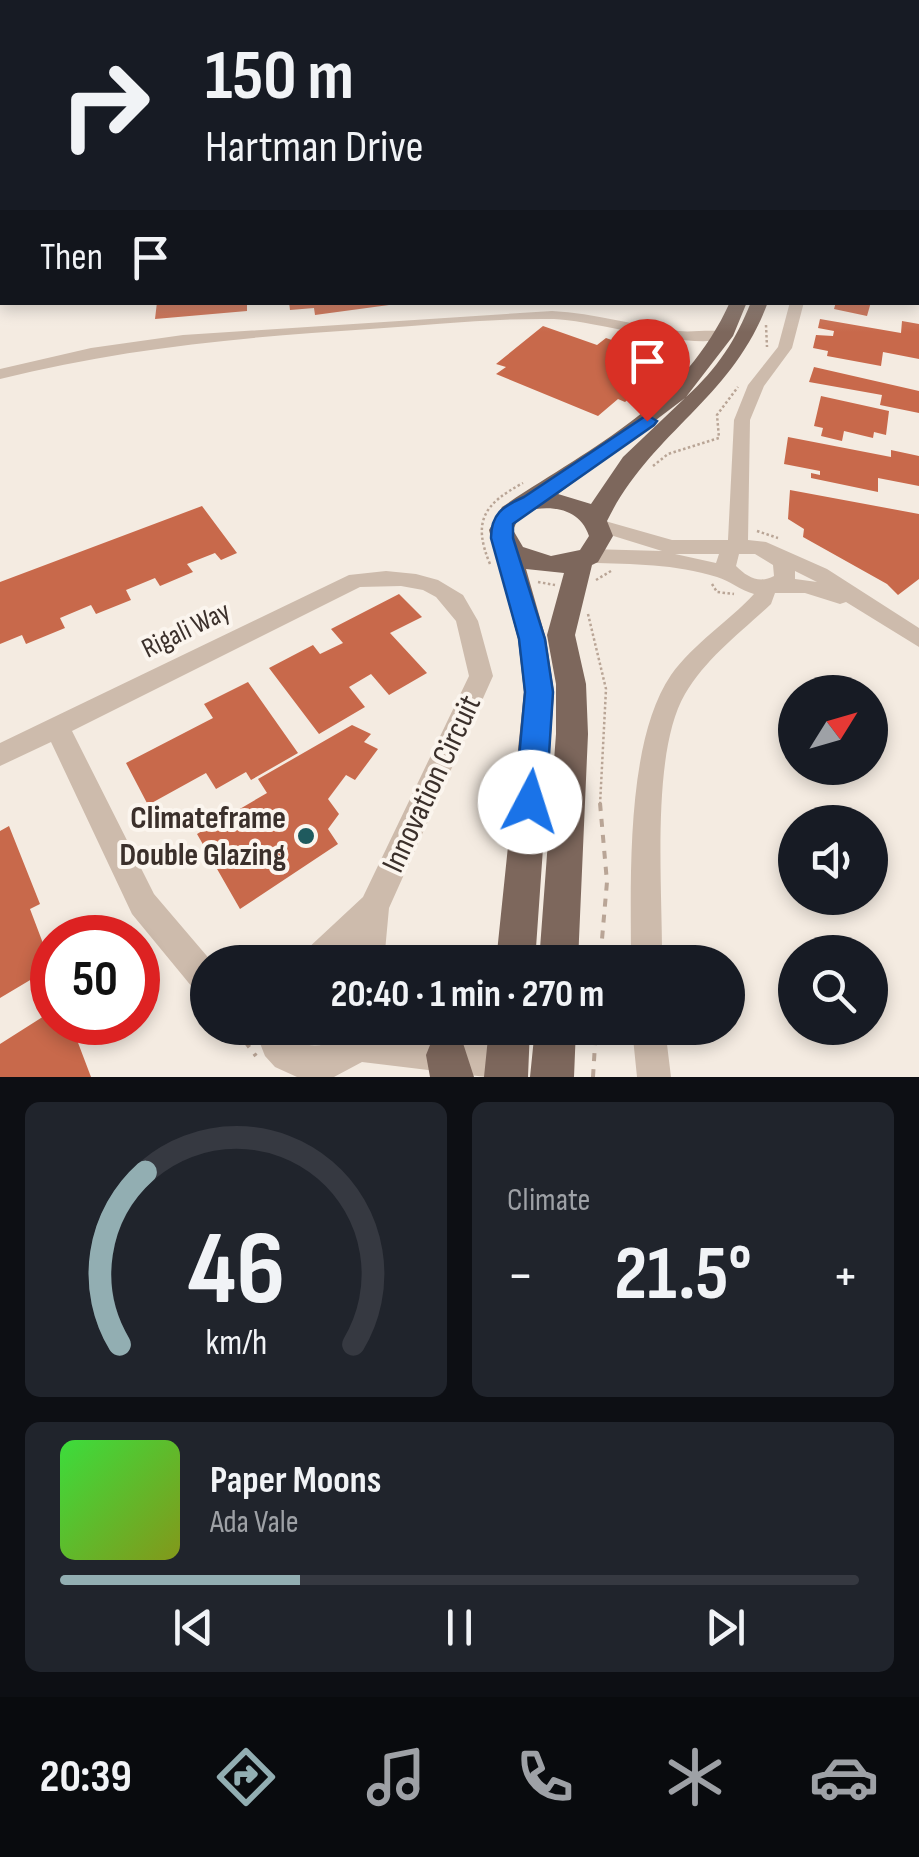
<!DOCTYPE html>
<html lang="en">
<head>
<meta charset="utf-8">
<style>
	:root { --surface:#171b24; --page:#20242c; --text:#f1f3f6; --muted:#9ea1a6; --line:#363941; --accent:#92aeb2 }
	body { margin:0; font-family:"Sofia Sans Condensed",sans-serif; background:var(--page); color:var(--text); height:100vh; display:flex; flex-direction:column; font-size:38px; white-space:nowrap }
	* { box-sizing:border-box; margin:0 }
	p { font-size:32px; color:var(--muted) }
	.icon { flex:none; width:55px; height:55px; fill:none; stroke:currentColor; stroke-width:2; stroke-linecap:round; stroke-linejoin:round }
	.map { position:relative; height:1077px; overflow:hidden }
	.sheet { display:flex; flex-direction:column; gap:25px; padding:25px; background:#0d0f14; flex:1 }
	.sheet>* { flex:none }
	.top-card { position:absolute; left:0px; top:0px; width:920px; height:305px; box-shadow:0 5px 15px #0003; background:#171b24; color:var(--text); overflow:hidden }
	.needle { width:65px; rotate:53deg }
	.controls { position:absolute; left:778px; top:675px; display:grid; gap:20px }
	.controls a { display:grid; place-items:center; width:110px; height:110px; border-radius:50%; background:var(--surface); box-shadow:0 5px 15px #0003; font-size:50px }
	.speed { position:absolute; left:30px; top:915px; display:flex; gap:20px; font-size:50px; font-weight:700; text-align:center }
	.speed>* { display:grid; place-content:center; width:130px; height:130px; border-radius:50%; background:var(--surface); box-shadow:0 5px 15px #0003; line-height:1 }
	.speed .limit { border:15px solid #d22; background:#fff; color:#111 }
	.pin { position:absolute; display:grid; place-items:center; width:85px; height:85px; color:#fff; margin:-102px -42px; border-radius:50% 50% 50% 0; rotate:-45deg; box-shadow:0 0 10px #0007 }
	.pin .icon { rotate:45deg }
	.me { position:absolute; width:110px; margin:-55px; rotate:5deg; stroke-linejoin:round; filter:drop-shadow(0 0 8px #0008) }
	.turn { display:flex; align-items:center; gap:35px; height:210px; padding:0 40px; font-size:45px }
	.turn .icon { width:130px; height:130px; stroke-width:2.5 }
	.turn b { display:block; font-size:70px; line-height:85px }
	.then { display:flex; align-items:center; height:95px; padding:0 40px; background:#0003; gap:20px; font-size:38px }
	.big { font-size:75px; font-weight:700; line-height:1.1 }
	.sheet .tile { flex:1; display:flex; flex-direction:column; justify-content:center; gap:15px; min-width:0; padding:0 35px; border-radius:15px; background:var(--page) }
	.sheet .dial { align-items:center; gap:0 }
	.dial svg { height:260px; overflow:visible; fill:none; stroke:var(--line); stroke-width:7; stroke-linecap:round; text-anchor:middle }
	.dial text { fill:var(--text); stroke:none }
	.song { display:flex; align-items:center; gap:30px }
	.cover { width:120px; height:120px; border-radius:15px; background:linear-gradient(135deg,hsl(120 70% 55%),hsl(70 70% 35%)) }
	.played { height:10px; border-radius:5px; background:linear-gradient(90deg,var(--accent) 30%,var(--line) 30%) }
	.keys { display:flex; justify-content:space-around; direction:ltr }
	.heat { display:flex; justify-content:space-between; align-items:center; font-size:55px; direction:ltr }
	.sheet .tiles { flex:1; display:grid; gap:25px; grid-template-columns:1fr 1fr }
	.tile:last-child { grid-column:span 2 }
	.trip { position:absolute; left:190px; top:945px; width:555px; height:100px; border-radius:50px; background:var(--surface); box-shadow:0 5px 15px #0003; font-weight:700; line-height:100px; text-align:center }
	.tabs { display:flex; height:160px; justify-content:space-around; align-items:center; background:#090b0e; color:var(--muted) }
	.tabs .icon { width:70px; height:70px }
	.tabs .on { color:var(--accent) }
	.tabs b { font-size:45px; color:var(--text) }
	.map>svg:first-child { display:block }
	.building { fill:#c8694b }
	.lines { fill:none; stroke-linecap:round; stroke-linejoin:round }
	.path-far1 { stroke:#b9a596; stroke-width:2.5; stroke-dasharray:2.5 2.5; stroke-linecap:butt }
	.path { stroke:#b9a596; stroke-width:4; stroke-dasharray:8 8; stroke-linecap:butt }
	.minor { fill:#cdbbac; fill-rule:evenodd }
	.major { fill:#7d675c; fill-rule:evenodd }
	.route { fill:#1a73e8; stroke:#114b97; stroke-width:2.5 }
	.poi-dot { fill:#1f5a5e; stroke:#fbf5ee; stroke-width:4 }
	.labels { text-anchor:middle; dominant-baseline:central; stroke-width:8; stroke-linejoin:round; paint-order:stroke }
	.street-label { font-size:28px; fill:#3b302b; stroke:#fbf5ee }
	.near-street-label { font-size:32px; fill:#3b302b; stroke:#fbf5ee }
	.near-poi-label { font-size:32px; font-weight:bold; fill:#3b302b; stroke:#fbf5ee; text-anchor:end }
</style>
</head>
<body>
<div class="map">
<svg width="919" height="1077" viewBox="0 0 919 1077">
	<rect width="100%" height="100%" fill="#f4ebe1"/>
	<!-- building -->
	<path class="building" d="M157,302H247V311L155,319Z
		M289,302H388L389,305L315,315L314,308L290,310Z
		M836,302H871L867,316L834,309Z
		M820,319L901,333L902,321L919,324V359L883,352L881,366L827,356L828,351L813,348L816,335L833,336L834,331L818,328Z
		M543,326L597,345L606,338L667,359L638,383L645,385L625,402L618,399L598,416L496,374L506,367L496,364Z
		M814,367L919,391V413L880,405L882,395L809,382Z
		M821,396L889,411L886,435L874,432L873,438L844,431L842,441L821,436L823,428L814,426Z
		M788,437L891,457V450L919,456V486L878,478V492L811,478V473L820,475V471L784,464Z
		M790,490L919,514V579L898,595L887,584L803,537L804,529L788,519Z
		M202,506L237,553L221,560L215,553L187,564L193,572L160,586L155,578L126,590L131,600L96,614L91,605L60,618L65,628L26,644L22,635L0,644V582Z
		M399,594L422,617L390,633L427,673L389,695L371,674L349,687L365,707L319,734L269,668L313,645L320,654L343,643L331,629Z
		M248,682L298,753L251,780L246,772L216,789L206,773L148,805L126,763L213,718L204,704Z
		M352,725L371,734L364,742L378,749L355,780L346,775L328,799L339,814L328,829L338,844L240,909L197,834L267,793L258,779Z
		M9,826L40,904L30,909L52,967L0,998V831Z
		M52,1011V1022H104L77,1040L91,1077H0V1044Z"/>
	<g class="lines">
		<!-- path-far1 -->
		<path class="path-far1" d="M766,325L767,347
			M653,466L668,454L719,438L717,415L738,387
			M757,531L778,538
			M490,564C472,521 484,504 523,483
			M596,580L611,571
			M538,582L555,585
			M712,584L717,592L734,594
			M588,614L606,689L600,805"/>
		<!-- path -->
		<path class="path" d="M600,803L607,882L600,962
			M391,954L400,962
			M235,1028L256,1056
			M593,1077L596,1028"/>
		<!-- minor -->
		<path class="minor" d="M918,277H919V286H918Z
			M790,302H804L792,348L764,386L750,420L748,540L766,542L827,569L919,628V647L846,602L840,604L805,593H775L771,604C741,632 706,658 685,694C650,754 663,892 662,962H631C631,881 625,743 671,675C694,643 728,622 754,594C740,590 730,581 717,577C675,564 633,564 589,563L579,556L589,549L662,551L591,529L588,525L598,519L672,540H728L734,420L748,385L778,347ZM675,554H719L716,563ZM739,554H755L773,565L774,576C759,584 747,577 736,566ZM795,571L817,582L795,579Z
			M552,311C595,313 636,326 679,331C695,333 720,327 733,335C703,355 595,320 554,319C493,318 431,325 370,329C245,337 123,348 0,379V369L91,348L183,335Z
			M386,571L416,574L438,580L463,595L478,621L493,676L389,908L384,962H354L355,946L338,962H300L305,951L363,897L469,676L456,621L436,597L423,590L401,586L360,587L72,731L154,894L212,962H208V998L197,993L132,914L51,742L0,766V743L349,575Z
			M254,1028H287L299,1043C320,1049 335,1044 349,1028H383L382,1031L511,1046L523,1051L528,1063L523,1075L518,1077H486L362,1062L334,1077H297L275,1067L265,1056Z
			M632,1028H665L671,1077H637Z"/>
		<!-- major -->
		<path class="major" d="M730,302H747L733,336L686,397C717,369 736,340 751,302H768C732,400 651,431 607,521L613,536L598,562L592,565L575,635L586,684L588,734L578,962H539L556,734V684L547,635L564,573L526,569L546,639L554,692L535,962H496L524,692L518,639L489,530L502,507C591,447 683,406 730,302ZM685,398L623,457L591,504L558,494ZM536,509C559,506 581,512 589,536L580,550L551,556L523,547L513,530L519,517Z
			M489,1028H530L528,1077H484Z
			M535,1028H576L574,1077H530Z
			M447,1034L462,1040L474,1077H430L426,1055L432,1040Z"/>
	</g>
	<!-- sky -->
	<linearGradient id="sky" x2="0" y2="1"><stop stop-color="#7eb2d2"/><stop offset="0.55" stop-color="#faf6f2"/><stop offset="1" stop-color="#faf6f2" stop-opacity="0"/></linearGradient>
	<rect width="919" height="332" fill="url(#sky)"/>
	<!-- route -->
	<path class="route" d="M647,415L657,421L654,425L513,524V538L545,639L553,692L546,802L541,812L530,816L520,812L515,802L525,692L519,639L491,538C491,514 503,506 524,497Z"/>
	<!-- markers -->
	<circle class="poi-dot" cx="306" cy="836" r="10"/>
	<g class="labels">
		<!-- street labels -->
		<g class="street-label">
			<text transform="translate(186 630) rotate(-26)">Rigali Way</text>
		</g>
		<!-- near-street labels -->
		<g class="near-street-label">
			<text transform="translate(432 784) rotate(-65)">Innovation Circuit</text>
		</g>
		<!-- near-poi labels -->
		<g class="near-poi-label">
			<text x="286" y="818">Climateframe<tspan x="286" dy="37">Double Glazing</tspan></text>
		</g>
	</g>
</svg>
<div class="controls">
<a><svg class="needle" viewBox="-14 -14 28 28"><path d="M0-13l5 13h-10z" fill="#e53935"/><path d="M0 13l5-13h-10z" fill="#9ea1a6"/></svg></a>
<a><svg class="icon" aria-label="sound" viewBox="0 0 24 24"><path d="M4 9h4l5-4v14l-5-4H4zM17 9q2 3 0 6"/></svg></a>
<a><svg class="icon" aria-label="search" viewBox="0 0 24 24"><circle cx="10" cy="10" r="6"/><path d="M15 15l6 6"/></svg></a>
</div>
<div class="speed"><div class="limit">50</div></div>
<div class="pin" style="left:647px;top:421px;background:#d93025"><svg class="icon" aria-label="arrive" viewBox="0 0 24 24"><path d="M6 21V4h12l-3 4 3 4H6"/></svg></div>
<svg class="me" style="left:530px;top:802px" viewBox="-20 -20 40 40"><circle r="19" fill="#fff"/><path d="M0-13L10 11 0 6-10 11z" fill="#1a73e8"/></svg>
<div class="trip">20:40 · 1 min · 270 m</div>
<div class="top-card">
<div class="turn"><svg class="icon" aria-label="right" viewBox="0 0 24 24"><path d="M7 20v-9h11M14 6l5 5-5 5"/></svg><div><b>150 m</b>Hartman Drive</div></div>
<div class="then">Then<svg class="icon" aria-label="arrive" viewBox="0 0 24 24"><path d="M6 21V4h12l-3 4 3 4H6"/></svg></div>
</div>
</div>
<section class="sheet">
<div class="tiles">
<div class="tile dial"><svg viewBox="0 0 100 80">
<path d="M14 69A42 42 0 1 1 86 69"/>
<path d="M14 69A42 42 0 0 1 22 16" stroke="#92aeb2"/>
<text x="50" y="56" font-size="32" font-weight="700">46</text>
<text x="50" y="72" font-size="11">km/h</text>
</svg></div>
<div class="tile"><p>Climate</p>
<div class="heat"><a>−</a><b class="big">21.5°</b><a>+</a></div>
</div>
<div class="tile">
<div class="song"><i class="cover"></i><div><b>Paper Moons</b><p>Ada Vale</p></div></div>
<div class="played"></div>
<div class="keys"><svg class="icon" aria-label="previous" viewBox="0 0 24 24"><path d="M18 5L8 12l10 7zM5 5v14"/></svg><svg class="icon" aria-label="pause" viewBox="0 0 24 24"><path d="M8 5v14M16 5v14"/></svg><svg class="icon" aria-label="next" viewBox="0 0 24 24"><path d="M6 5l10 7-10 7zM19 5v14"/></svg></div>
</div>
</div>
</section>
<nav class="tabs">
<b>20:39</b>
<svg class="icon on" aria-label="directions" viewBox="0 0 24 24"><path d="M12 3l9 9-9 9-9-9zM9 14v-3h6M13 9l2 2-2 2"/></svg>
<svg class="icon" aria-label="music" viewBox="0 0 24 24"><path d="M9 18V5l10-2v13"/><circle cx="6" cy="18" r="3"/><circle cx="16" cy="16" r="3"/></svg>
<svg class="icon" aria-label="phone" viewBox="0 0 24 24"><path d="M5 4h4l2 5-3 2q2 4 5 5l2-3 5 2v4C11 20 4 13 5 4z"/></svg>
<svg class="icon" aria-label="climate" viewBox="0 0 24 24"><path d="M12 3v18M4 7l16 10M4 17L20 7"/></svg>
<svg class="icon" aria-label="car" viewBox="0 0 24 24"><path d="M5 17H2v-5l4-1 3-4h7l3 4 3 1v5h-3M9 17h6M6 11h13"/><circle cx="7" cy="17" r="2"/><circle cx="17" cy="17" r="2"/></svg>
</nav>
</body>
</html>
